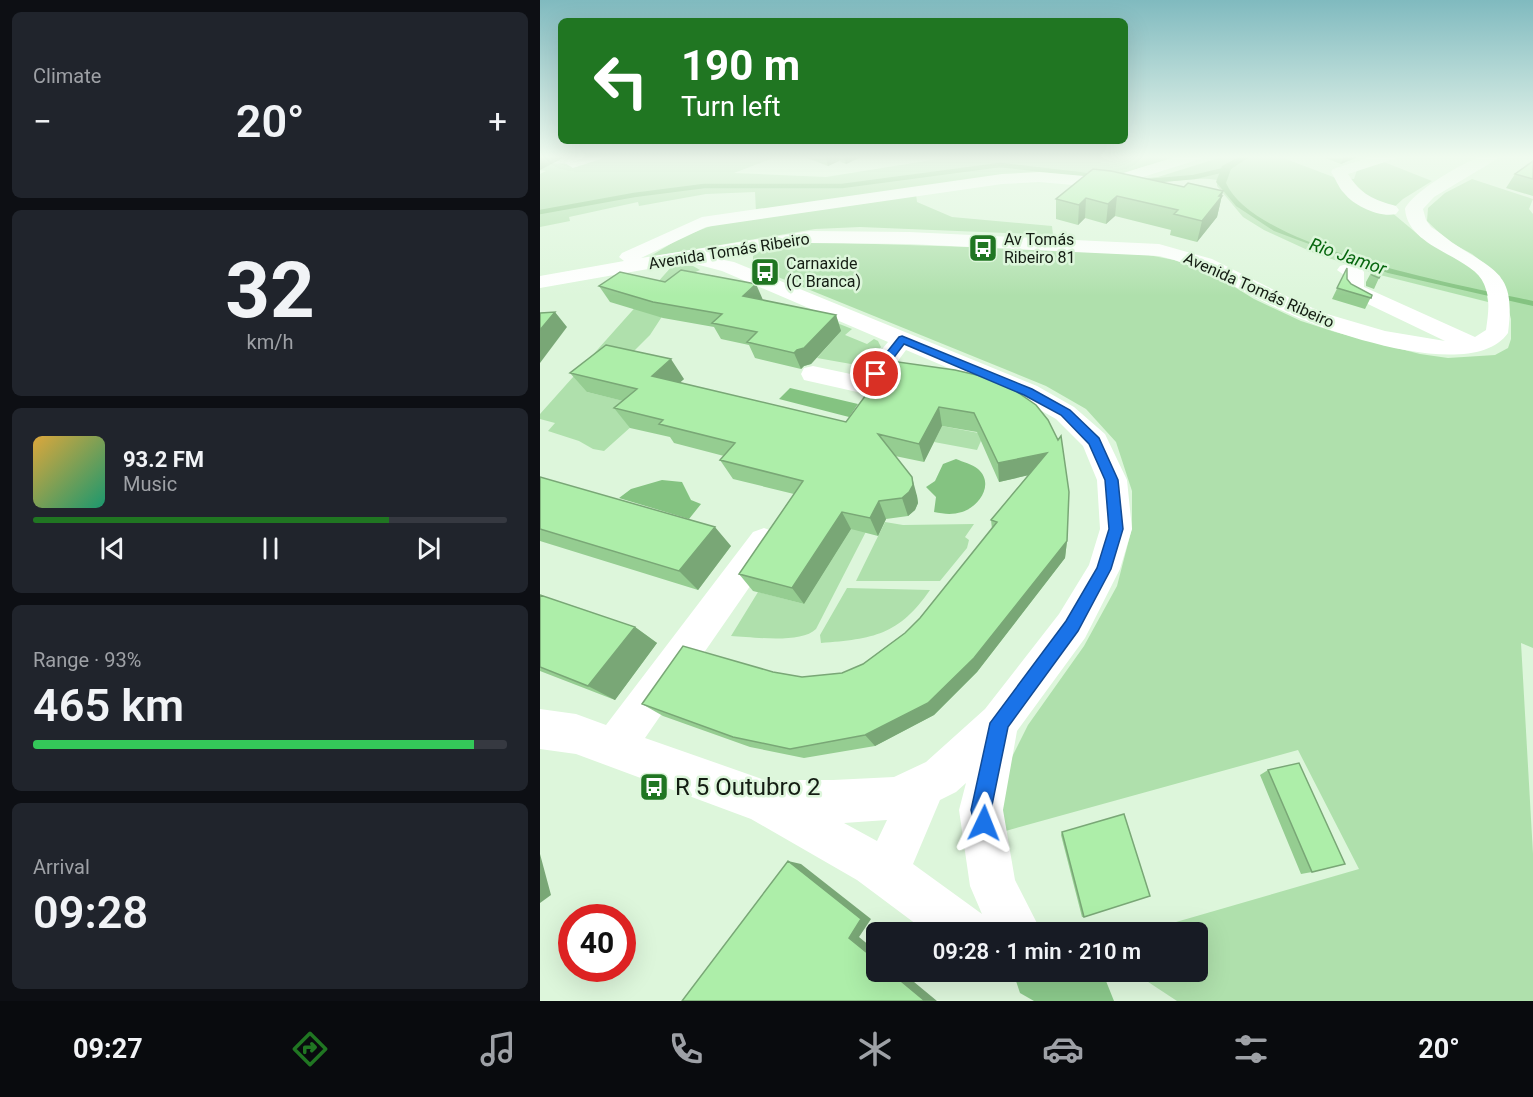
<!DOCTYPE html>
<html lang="en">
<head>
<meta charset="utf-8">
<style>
	:root { --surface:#171b24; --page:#20242c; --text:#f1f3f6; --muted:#9ea1a6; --line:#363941; --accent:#207622 }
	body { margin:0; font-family:Roboto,sans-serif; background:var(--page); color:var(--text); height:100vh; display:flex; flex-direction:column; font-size:22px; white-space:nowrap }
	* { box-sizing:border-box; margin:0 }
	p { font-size:20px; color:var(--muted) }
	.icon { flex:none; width:33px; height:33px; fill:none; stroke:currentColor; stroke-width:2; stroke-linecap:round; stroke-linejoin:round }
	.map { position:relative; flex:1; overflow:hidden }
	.side { display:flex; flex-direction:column; gap:12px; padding:12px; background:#0d0f14; width:540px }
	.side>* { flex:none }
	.guide { position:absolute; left:18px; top:18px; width:570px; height:126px; border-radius:9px; box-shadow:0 6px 24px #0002; background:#207622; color:#fff; overflow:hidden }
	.speed { position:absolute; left:18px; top:904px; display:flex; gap:12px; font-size:30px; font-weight:700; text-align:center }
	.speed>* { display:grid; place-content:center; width:78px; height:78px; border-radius:50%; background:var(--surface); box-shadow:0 6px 24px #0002; line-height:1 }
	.speed .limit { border:9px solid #d22; background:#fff; color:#111 }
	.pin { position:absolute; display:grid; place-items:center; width:51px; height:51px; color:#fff; margin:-26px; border:3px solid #fff; border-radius:50%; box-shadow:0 2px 6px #0007 }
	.me { position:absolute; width:66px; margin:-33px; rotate:2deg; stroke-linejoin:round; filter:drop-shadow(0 0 4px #0008) }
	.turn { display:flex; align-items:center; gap:21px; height:126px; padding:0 24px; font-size:27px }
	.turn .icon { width:78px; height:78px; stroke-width:2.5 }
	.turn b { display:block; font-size:42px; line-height:51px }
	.big { font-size:45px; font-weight:600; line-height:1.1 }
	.side .tile { flex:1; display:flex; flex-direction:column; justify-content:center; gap:9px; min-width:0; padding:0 21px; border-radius:9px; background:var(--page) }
	.side .dial { align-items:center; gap:0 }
	.dial b { font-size:78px; line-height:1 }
	.song { display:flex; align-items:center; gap:18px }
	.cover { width:72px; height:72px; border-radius:9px; background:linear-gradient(135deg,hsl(40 70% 55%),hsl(160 70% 35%)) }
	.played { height:6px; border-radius:3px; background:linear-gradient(90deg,var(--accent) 75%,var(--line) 75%) }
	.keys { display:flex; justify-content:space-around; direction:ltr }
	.heat { display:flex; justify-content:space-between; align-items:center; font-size:33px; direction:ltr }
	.charge { height:9px; border-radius:4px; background:linear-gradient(90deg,#34c759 93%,var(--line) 0) }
	.trip { position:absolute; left:326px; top:922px; width:342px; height:60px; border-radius:9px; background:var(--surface); box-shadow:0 6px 24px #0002; font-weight:600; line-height:60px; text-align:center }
	.dock { display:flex; height:96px; justify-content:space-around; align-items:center; background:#090b0e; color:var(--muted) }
	.dock .icon { width:42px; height:42px }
	.dock .current { color:var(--accent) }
	.dock b { font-size:27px; color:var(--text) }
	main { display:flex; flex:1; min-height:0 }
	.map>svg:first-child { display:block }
	.green { fill:#afe0ac }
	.water { fill:#84c381 }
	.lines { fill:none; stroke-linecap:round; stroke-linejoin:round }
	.stream { stroke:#84c381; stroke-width:4.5 }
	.minor { fill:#fff; fill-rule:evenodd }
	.major { fill:#8bc98b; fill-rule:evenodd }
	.wall { fill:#95cd91 }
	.shaded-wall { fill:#79a776 }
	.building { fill:#adeea9; stroke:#79a776; stroke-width:1.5 }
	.route { fill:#1a73e8; stroke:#114b97; stroke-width:1.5 }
	.labels { text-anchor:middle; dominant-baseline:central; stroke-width:5; stroke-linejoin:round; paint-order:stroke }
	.far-poi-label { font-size:16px; fill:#141d13; stroke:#ddf6db; text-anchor:start }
	.far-street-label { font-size:16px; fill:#141d13; stroke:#ddf6db }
	.far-water-label { font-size:18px; font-style:italic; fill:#06660e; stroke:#ddf6db }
	.near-poi-label { font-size:24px; fill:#141d13; stroke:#ddf6db; text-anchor:start }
</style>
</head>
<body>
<main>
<section class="side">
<div class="tile"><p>Climate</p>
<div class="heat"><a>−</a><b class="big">20°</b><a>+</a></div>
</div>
<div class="tile dial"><b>32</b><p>km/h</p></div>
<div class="tile">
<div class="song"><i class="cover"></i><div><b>93.2 FM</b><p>Music</p></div></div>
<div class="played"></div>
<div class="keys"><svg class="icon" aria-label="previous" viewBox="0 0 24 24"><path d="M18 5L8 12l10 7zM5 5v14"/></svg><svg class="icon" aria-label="pause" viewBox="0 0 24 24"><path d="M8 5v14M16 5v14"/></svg><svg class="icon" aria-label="next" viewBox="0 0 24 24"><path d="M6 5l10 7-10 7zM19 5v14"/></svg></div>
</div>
<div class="tile"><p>Range · 93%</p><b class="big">465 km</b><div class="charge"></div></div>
<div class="tile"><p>Arrival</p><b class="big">09:28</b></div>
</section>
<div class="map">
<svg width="993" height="1001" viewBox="0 0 993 1001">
	<rect width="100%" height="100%" fill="#ddf6db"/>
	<!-- green -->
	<path class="green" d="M71,156H238L194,173L286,177L417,156H638L599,168L570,180L490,175L216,212L215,192L166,194L99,206L98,202L29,217L30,221L0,227V174L6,171L0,170V162C26,165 46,164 71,156Z
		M685,156H738L796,178L814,179L817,170L844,162L892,181L863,199L850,211L881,237L920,259L944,279L948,302L836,274L774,253L724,230L703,217L677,186V180C651,175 626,187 599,179L618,177Z
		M932,179L993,199L989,209L993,214V648L981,643L993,854V1001H637L593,972H657V933H598L819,869L758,750L462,832L463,797L470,761L488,725L544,646L577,586L592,528V491L576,442L546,409L506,386L221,270L213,264V256L225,248L271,242L593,252L634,260L672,273L714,299L761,321L795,332L880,354L908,358L955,355L968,348L971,339V319L960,276L932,254L908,241L887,221L888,208L905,193Z
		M376,194L377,202L412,217L512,226L513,235L320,227L275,229L109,257L142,237L181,222Z
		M133,265L153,266L160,270L149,275L110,335L81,364L47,392L112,408L64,451L53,449L39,441L8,431L15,423L0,419V414Z
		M292,321L312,329L305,335L327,344L334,339L338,341L341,347L328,367L277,358L301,331Z
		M402,426L444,434L437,450L394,442Z
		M334,516L276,629C261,644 213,637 191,636L218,592L264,604L314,524Z
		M345,522L363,525L434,524L425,537L429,540L427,548L400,581H316Z
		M307,588L390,590C359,635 333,639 281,643L280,635Z"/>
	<!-- water -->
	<path class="water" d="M701,156H711L691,169L686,183C715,249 925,286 993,301V306L848,273L750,237L734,231L696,206L676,182L682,166Z
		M250,388L318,404L309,417L239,399Z
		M416,459C423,462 432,464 438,469C455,484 439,507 422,512C412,515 404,514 394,512L396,497L386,487L395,481L403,464Z
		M122,480L142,482L151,500L161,504L149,519L79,498L91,489Z"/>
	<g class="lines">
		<!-- stream -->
		<path class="stream" d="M609,181L654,177L684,170
			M0,212L94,195L164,186H302L460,165L555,176"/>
		<!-- minor -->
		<path class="minor" d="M40,156H63L61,159L33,168L25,163L28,160Z
			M639,156H662L660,159L568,188L499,182L462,184L166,227L101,258L270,231L369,232L619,244L672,259L756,301L787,314L845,331L905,341L807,294L804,290V275L797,270L800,266L807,264L821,268L824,272V287L935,337L946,330C948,315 951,299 944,284C933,256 868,249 865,209C872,192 925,161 943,156C949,155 957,156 962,156L894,197L883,209L886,220L891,227C901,233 909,241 919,247C961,273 975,278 968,333C934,382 797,335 752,315C707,296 668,267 619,256L369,244L270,243L174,258L194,262L497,386L534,407L565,434L587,480L592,529L580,569L545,638L477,731L463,810L475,880L502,933H388L317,880L211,819L36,754L0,749V709L36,714L66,725L213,532L224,528L235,532L240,541L235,550L105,738L225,780H293L354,777L386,762L445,709L519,614L549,565L560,529L557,480L543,446L516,419L479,398L366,350L335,392L326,394L264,380L261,374L264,368L273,366L320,376L348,342L182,271L148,262L0,288V276L84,261L79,257L82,253L162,217L462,174L499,172L567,178ZM426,783L419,810L430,886L442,914L373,864L400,800L416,792ZM347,820L337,841L304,823Z
			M833,156H856L854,159L808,174C820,194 834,200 856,206L859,210L856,214C840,218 814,206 804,193C798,187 796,179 791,172L793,169Z"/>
		<!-- major -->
		<path class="major" d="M473,972H551L566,981L574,1001H494L480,993Z"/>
	</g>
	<!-- wall -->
	<path class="wall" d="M262,156H321V157L306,164L299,161L288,166Z
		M780,156H820L801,164Z
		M993,161V196L966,188L975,174Z
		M644,187L683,191L677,217L657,242L630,235L631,230L575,216L566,224L545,218L538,225L516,219V199Z
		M807,268V279L811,284L832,295L825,309L792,299Z
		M832,271L839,278L834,289L826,286V282Z
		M59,286L223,300L296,315L301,331L271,364L264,366L261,369L215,358L209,345L181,339L174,327L123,318L70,302Z
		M30,373L144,379L139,383L306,422L454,379L527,541L525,558L437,672L394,715L335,746L264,758L210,747L123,716L102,704L233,672L262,677L302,673L323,664L365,633L380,618L452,529L451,520L488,475L459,482L437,432L402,426L384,462L355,456L377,496L378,503L375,510L368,516L346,519L338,536L311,529L264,604L213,591L199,574L254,494L193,479L180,460L184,456L134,443L130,437L90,428L74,408L83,401L47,392Z
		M0,477L191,546L158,590L0,541Z
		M0,595L95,627L117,643L75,700L0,671Z
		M728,770L772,872L761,874L720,775Z
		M522,832L544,917H542L521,835Z"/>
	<!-- shaded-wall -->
	<path class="shaded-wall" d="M0,156H35L23,158L0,170Z
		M285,156H298L299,161L288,166Z
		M304,156H321V157L306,164Z
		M804,156H820L801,164Z
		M683,191L677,217L657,242L662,221Z
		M577,196L575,216L566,224L568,204Z
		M546,198L545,218L538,225L539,205Z
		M216,284L223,300L203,296Z
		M15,312L27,327L0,363V330Z
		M296,315L301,331L271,364L264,366L261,369L254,353Z
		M131,359L144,379L125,396L112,376Z
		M399,407L402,426L384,462L379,444Z
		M507,453V471L459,482L458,463Z
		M372,477L377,496L378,503L375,510L368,516L362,498Z
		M339,501L346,519L338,536L330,518Z
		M302,512L311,529L264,604L252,588Z
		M175,527L191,546L158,590L139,571Z
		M527,541L525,558L437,672L394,715L335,746L325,735Z
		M95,627L117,643L75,700L48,686Z
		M0,854L11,895L0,903Z
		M248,861L261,864L331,919L319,937L336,951V960L309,938Z
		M350,972H362L397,1001H385Z"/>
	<!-- building -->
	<path class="building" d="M993,161V179L975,174Z
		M553,169L571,171L644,187L648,183L683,191L679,196H682L662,221L634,214L638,210L577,196L568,204L546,198L539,205L516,199Z
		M807,268V279L811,284L832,295L831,298L797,288Z
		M141,270L216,284L203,296L296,315L264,348L257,350L254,353L207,342L217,332L172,323L182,314L113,302L59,286L80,272L125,282Z
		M832,271L841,274L839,278L832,275Z
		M15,312L0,330V313Z
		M66,345L131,359L112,376L306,422L351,361L415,370L454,379L473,389L496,405L508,420L518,440L521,436L529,492L527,541L434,658L388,703L325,735L250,749L193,737L102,704L143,646L233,672L262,677L302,673L323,664L365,633L380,618L457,522L451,520L507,453L458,463L434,413L399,407L379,444L338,434L372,477L373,485L369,492L362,498L339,501L330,518L302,512L252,588L199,574L263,481L180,460L195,443L119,424L123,420L74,408L97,389L30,373Z
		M0,477L175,527L139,571L0,529Z
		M0,595L95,627L48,686L0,667Z
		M759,763L805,864L772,872L728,770Z
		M584,814L610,896L544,917L522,832Z
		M248,861L321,919L309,938L336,960V972H350L385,1001H142Z"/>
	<!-- sky -->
	<linearGradient id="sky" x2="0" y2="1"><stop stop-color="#80babf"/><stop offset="0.53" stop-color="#f0fbef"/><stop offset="1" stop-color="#f0fbef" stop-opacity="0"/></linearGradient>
	<rect width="993" height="296" fill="url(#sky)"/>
	<!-- route -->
	<path class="route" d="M362,336L492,389L530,410L559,438L578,480L583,529L571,569L538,631L468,727L451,810L454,823L451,830L444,833L436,830L431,810L450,723L526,621L557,568L569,529L565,480L549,444L521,415L484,395L364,344L340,376H332V371L359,337Z"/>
	<!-- icons -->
	<defs>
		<g id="bus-square" transform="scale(1.5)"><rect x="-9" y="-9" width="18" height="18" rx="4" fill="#207622" stroke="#ddf6db"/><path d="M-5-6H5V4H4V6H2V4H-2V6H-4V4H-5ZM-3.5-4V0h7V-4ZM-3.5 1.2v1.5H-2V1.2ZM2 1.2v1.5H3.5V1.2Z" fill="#fff"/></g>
	</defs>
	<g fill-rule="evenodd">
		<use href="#bus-square" x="443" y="248"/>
		<use href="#bus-square" x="225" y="272"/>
		<use href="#bus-square" x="114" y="787"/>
	</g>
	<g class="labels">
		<!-- far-poi labels -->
		<g class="far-poi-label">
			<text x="464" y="239">Av Tomás<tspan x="464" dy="18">Ribeiro 81</tspan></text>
			<text x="246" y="263">Carnaxide<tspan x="246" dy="18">(C Branca)</tspan></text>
		</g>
		<!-- far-street labels -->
		<g class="far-street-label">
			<text transform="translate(189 251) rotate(-9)">Avenida Tomás Ribeiro</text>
			<text transform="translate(719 290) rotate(24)">Avenida Tomás Ribeiro</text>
		</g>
		<!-- far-water labels -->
		<g class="far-water-label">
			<text transform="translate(808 256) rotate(19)">Rio Jamor</text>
		</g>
		<!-- near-poi labels -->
		<g class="near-poi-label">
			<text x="135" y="787">R 5 Outubro 2</text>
		</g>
	</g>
</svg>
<div class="speed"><div class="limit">40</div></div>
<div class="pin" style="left:336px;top:374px;background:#d93025"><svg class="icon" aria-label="arrive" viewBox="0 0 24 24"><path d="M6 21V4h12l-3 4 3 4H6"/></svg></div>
<svg class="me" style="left:444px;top:823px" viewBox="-20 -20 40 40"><path d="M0-17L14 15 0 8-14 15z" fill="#1a73e8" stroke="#fff" stroke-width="4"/></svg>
<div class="trip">09:28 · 1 min · 210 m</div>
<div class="guide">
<div class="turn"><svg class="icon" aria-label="left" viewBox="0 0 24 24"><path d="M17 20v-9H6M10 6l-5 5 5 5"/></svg><div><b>190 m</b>Turn left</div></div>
</div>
</div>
</main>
<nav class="dock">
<b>09:27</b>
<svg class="icon current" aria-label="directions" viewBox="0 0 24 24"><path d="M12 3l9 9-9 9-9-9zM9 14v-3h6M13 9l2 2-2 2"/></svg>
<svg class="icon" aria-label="music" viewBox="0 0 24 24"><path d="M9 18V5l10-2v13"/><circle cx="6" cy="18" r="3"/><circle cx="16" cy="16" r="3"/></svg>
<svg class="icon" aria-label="phone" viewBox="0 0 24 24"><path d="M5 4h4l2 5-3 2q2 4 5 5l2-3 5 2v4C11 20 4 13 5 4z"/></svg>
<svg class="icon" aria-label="climate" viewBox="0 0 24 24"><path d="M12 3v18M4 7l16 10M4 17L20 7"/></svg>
<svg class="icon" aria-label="car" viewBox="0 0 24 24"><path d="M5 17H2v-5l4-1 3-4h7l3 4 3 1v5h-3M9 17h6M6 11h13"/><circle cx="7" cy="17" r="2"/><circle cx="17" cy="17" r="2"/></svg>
<svg class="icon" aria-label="filters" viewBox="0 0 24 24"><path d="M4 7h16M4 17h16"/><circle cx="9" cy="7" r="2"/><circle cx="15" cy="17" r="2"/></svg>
<b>20°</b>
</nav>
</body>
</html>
